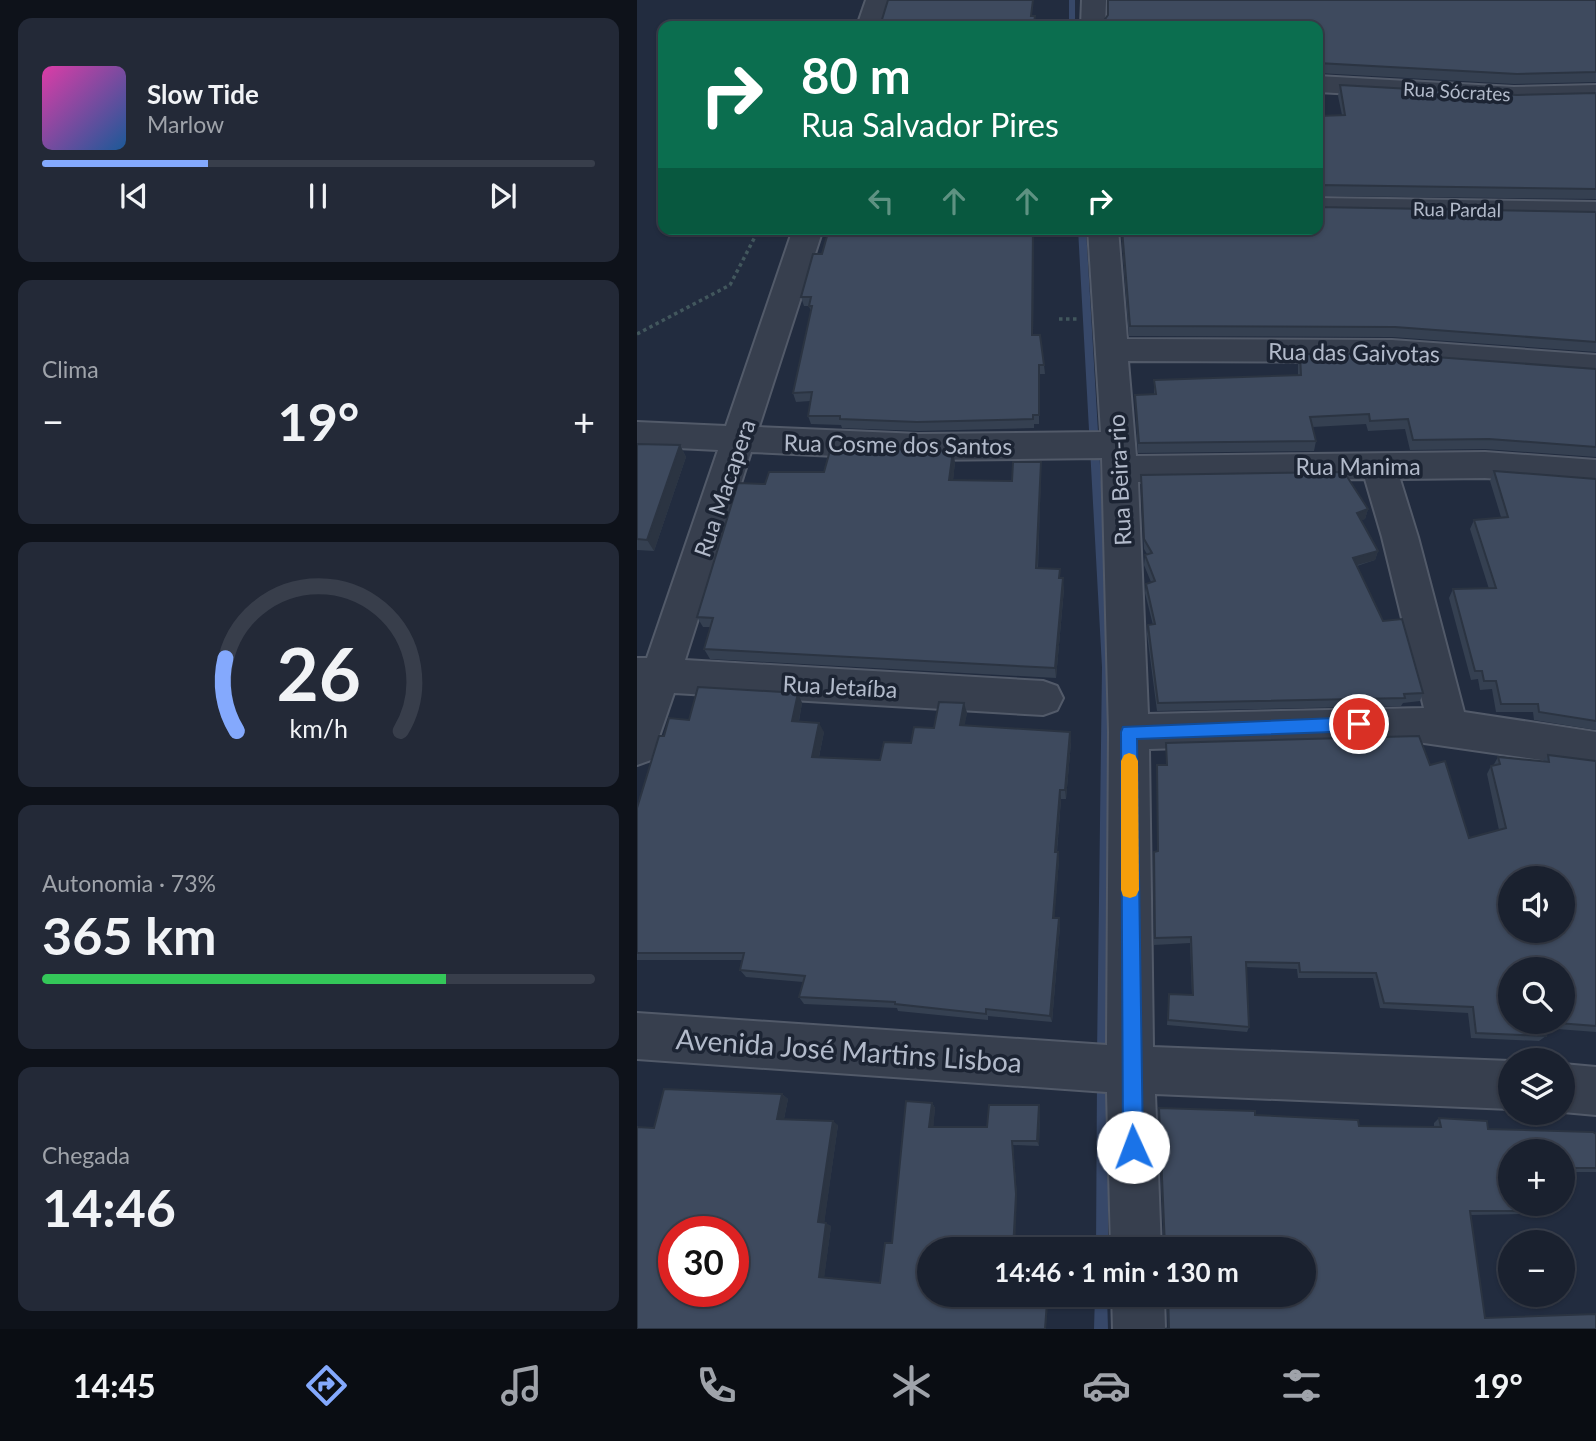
<!DOCTYPE html>
<html lang="pt">
<head>
<meta charset="utf-8">
<style>
	:root { --surface:#1a212f; --page:#232937; --text:#f1f3f6; --muted:#9fa3aa; --line:#383e4b; --accent:#84a9fd }
	body { margin:0; font-family:Lato,sans-serif; background:var(--page); color:var(--text); height:100vh; display:flex; flex-direction:column; font-size:26px; white-space:nowrap }
	* { box-sizing:border-box; margin:0 }
	p { font-size:23px; color:var(--muted) }
	.icon { flex:none; width:38px; height:38px; fill:none; stroke:currentColor; stroke-width:2; stroke-linecap:round; stroke-linejoin:round }
	.map { position:relative; flex:1; overflow:hidden }
	.panel { display:flex; flex-direction:column; gap:18px; padding:18px; background:#0e121a; width:637px }
	.panel>* { flex:none }
	.top-card { position:absolute; left:21px; top:21px; width:665px; height:214px; border-radius:14px; box-shadow:0 2px 5px #0004,0 0 0 2px var(--line); background:#0b6e4f; color:#fff; overflow:hidden }
	.tools { position:absolute; left:861px; top:866px; display:grid; gap:14px }
	.tools a { display:grid; place-items:center; width:77px; height:77px; border-radius:50%; background:var(--surface); box-shadow:0 2px 5px #0004,0 0 0 2px var(--line); font-size:35px }
	.speed { position:absolute; left:21px; top:1216px; display:flex; gap:14px; font-size:35px; font-weight:700; text-align:center }
	.speed>* { display:grid; place-content:center; width:91px; height:91px; border-radius:50%; background:var(--surface); box-shadow:0 2px 5px #0004,0 0 0 2px var(--line); line-height:1 }
	.speed .limit { border:10px solid #d22; background:#fff; color:#111 }
	.pin { position:absolute; display:grid; place-items:center; width:60px; height:60px; color:#fff; margin:-30px; border:4px solid #fff; border-radius:50%; box-shadow:0 2px 7px #0007 }
	.me { position:absolute; width:77px; margin:-38px; rotate:358deg; stroke-linejoin:round; filter:drop-shadow(0 0 5px #0008) }
	.turn { display:flex; align-items:center; gap:24px; height:147px; padding:0 28px; font-size:32px }
	.turn .icon { width:91px; height:91px; stroke-width:2.5 }
	.turn b { display:block; font-size:49px; line-height:60px }
	.lanes { display:flex; align-items:center; height:66px; padding:0 28px; background:#0003; justify-content:center; gap:35px; direction:ltr }
	.lanes .off { opacity:.35 }
	.big { font-size:52px; font-weight:700; line-height:1.1 }
	.panel .widget { flex:1; display:flex; flex-direction:column; justify-content:center; gap:10px; min-width:0; padding:0 24px; border-radius:14px; background:var(--page) }
	.panel .dial { align-items:center; gap:0 }
	.dial svg { height:182px; overflow:visible; fill:none; stroke:var(--line); stroke-width:7; stroke-linecap:round; text-anchor:middle }
	.dial text { fill:var(--text); stroke:none }
	.song { display:flex; align-items:center; gap:21px }
	.cover { width:84px; height:84px; border-radius:10px; background:linear-gradient(135deg,hsl(320 70% 55%),hsl(210 70% 35%)) }
	.played { height:7px; border-radius:4px; background:linear-gradient(90deg,var(--accent) 30%,var(--line) 30%) }
	.keys { display:flex; justify-content:space-around; direction:ltr }
	.heat { display:flex; justify-content:space-between; align-items:center; font-size:38px; direction:ltr }
	.charge { height:10px; border-radius:5px; background:linear-gradient(90deg,#34c759 73%,var(--line) 0) }
	.trip { position:absolute; left:280px; top:1237px; width:399px; height:70px; border-radius:35px; background:var(--surface); box-shadow:0 2px 5px #0004,0 0 0 2px var(--line); font-weight:700; line-height:70px; text-align:center }
	.tab-bar { display:flex; height:112px; justify-content:space-around; align-items:center; background:#0a0d13; color:var(--muted) }
	.tab-bar .icon { width:49px; height:49px }
	.tab-bar .on { color:var(--accent) }
	.tab-bar b { font-size:32px; color:var(--text) }
	main { display:flex; flex:1; min-height:0 }
	.map>svg:first-child { display:block }
	.lines { fill:none; stroke-linecap:round; stroke-linejoin:round }
	.stream { fill:#374869; fill-rule:evenodd }
	.minor-casing { stroke:#525a69; stroke-width:4 }
	.path { stroke:#42575d; stroke-width:3.5; stroke-dasharray:3.5 3.5; stroke-linecap:butt }
	.minor { fill:#373f4e; fill-rule:evenodd }
	.wall { fill:#354051 }
	.shaded-wall { fill:#2b3442 }
	.building { fill:#3e4a5e; stroke:#2b3442; stroke-width:2; fill-rule:evenodd }
	.route { fill:#1a73e8; stroke:#114b97; stroke-width:2 }
	.slow { fill:#f59e0b }
	.labels { text-anchor:middle; dominant-baseline:central; stroke-width:7; stroke-linejoin:round; paint-order:stroke }
	.far-street-label { font-size:19px; fill:#b2baca; stroke:#1c2433 }
	.street-label { font-size:23px; fill:#b2baca; stroke:#1c2433 }
	.near-street-label { font-size:28px; fill:#b2baca; stroke:#1c2433 }
</style>
</head>
<body>
<main>
<section class="panel">
<div class="widget">
<div class="song"><i class="cover"></i><div><b>Slow Tide</b><p>Marlow</p></div></div>
<div class="played"></div>
<div class="keys"><svg class="icon" aria-label="previous" viewBox="0 0 24 24"><path d="M18 5L8 12l10 7zM5 5v14"/></svg><svg class="icon" aria-label="pause" viewBox="0 0 24 24"><path d="M8 5v14M16 5v14"/></svg><svg class="icon" aria-label="next" viewBox="0 0 24 24"><path d="M6 5l10 7-10 7zM19 5v14"/></svg></div>
</div>
<div class="widget"><p>Clima</p>
<div class="heat"><a>−</a><b class="big">19°</b><a>+</a></div>
</div>
<div class="widget dial"><svg viewBox="0 0 100 80">
<path d="M14 69A42 42 0 1 1 86 69"/>
<path d="M14 69A42 42 0 0 1 9 37" stroke="#84a9fd"/>
<text x="50" y="56" font-size="32" font-weight="700">26</text>
<text x="50" y="72" font-size="11">km/h</text>
</svg></div>
<div class="widget"><p>Autonomia · 73%</p><b class="big">365 km</b><div class="charge"></div></div>
<div class="widget"><p>Chegada</p><b class="big">14:46</b></div>
</section>
<div class="map">
<svg width="959" height="1329" viewBox="0 0 959 1329">
	<rect width="100%" height="100%" fill="#222c3f"/>
	<g class="lines">
		<!-- stream -->
		<path class="stream" d="M432,0H438V26H432Z
			M441,229H449L475,667L472,1056L470,1060L466,1062L462,1060L460,1056L465,667Z
			M466,1073L470,1075L472,1079L471,1250H459L460,1079L462,1075Z
			M458,1295H470L471,1329H457Z"/>
		<!-- minor casing -->
		<g class="minor-casing">
			<path id="minor" d="M229,0H253L245,26H220Z
				M445,0H469L468,26H444Z
				M681,76L877,87L959,85V101L877,103L681,92Z
				M681,198L959,202V220L681,216Z
				M156,229H186L122,427L282,434L464,432L451,229H481L490,339L755,340L959,355V377L755,362L491,361L499,456L848,452L959,460V486L848,478L763,479L781,537L827,712L959,732V768L773,741L512,749L516,1047L873,1061V1109L518,1094L524,1250H474L470,1092L0,1059V1013L470,1045L472,732L465,458L282,460L114,452L48,660L406,681L420,686L426,698L420,710L406,715L37,693L14,760L0,765V658H10L81,450L0,446V422L89,426ZM728,479L745,537L787,708L511,714L501,482Z
				M926,1064L959,1067V1115L926,1112Z
				M475,1295H527L528,1329H476Z"/>
		</g>
		<!-- path -->
		<path class="path" d="M422,319H442
			M0,334L93,285L122,229"/>
		<!-- minor -->
		<use href="#minor" class="minor"/>
	</g>
	<!-- wall -->
	<path class="wall" d="M959,0V82L877,84L681,73V26H466V22L471,15Z
		M703,85L880,95L959,93V199L681,196V116L705,115L701,96Z
		M681,207L959,212V352L755,337L492,336L484,229H681Z
		M397,235L396,335L407,365L408,374H402V424H397V428L282,431L205,428L204,425L174,424L171,416L173,401L159,402L156,393L174,312L172,306H167L164,297L185,254Z
		M663,354L959,369V457L848,449L773,450L768,429L731,431L729,424L676,427L679,441L677,451L501,453L498,395L517,394V380L661,375V364Z
		M0,444L43,445L49,457L17,551L0,550Z
		M318,462L316,480L375,481L404,474L401,568L424,578L427,589L419,678L73,659L67,649L73,627H66L60,617L128,484L187,472Z
		M857,471L959,479V730L897,720L896,712H859L855,689L843,690L841,679L834,680L812,598L816,589H852L833,529L837,520L864,517L853,481Z
		M504,475L731,509L728,519L724,520L741,551L738,560L720,566L746,621L786,693L783,701L766,703L764,706L520,711L510,634L511,625H516L508,593L509,584L514,582L507,565L508,555L510,554L507,549Z
		M161,693L165,703L162,721L187,732L182,757L243,760L274,743L297,728L327,703L330,713L327,725L433,732L434,742L429,799H424L420,852L422,860L417,918H422L423,926L415,1022L351,1016V1020L261,1011L260,1008L167,1004L162,997L166,982L109,977L103,970L105,960H0V808L27,736L52,720Z
		M529,743L793,765L832,838L862,830L850,774L854,766H856L861,757L906,761L911,755L959,761V1032L907,1028L909,1036L902,1041L834,1038L831,1013L743,1008L736,978H661L660,969L609,967L612,1027L610,1032L530,1025L532,994L555,995L553,943L517,945L516,859L517,852L520,851V765H529Z
		M145,1094L151,1099L147,1119L201,1125L187,1223L194,1226L187,1277L243,1283L295,1103L298,1108L296,1127H350L402,1105L403,1110L402,1146L376,1145L380,1197L292,1295H376V1298L410,1302L411,1304L0,1329L17,1128Z
		M522,1108L618,1111V1115L721,1120L722,1126L797,1127V1123L802,1118L850,1121L851,1129L956,1132L959,1134V1172H926V1152H873V1204H891L892,1211L885,1214L834,1215L848,1318L959,1314V1329H528L531,1328L530,1295H667V1250H525L527,1248L521,1113Z"/>
	<!-- shaded-wall -->
	<path class="shaded-wall" d="M396,229L397,235L396,344L395,335Z
		M43,445L49,457L17,551L10,540Z
		M316,451L318,462L315,491L312,480Z
		M404,462V474L400,578L399,568Z
		M731,509L728,519L718,523L720,513Z
		M741,551L738,560L713,567L716,558Z
		M426,578L427,589L419,678L418,668Z
		M161,693L165,703L160,731L155,721Z
		M327,703L330,713L326,735L323,725Z
		M182,723L187,732L180,766L175,757Z
		M433,732L434,742L429,799L428,790Z
		M423,790L424,799L419,860L418,852Z
		M421,852L422,860L417,926L416,918Z
		M422,918L423,926L415,1022L413,1016Z
		M145,1094L151,1099L146,1124L140,1119Z
		M295,1103L298,1108L296,1132L292,1127Z
		M402,1105L403,1110L402,1146L400,1141Z
		M196,1121L201,1125L187,1225L181,1222Z
		M375,1141L376,1145L380,1197L378,1250H376Z
		M189,1223L194,1226L187,1279L182,1277Z
		M410,1302L411,1304L409,1329H408Z"/>
	<!-- building -->
	<path class="building" d="M251,0H396L394,16H398L397,23L409,24L408,26H243Z
		M471,0H959V72L880,74L681,63V26H472V22H466L471,15Z
		M703,85L880,95L959,93V189L683,185L681,187V116L708,115Z
		M681,202V207L959,212V342L758,327L493,326L485,229H681Z
		M192,229H396L395,335H403L407,365H402V415H396V419L280,422L203,419V416H171L175,392L156,393L175,306H172L174,297H164L176,254H185Z
		M663,354H758L959,369V447L852,439L776,440L771,419L733,421L732,414L673,417L679,441L502,443L498,395L519,394L517,380L664,375Z
		M0,444L43,445L10,540L0,539Z
		M194,447L316,451L312,480L375,481L376,462H404L399,568L423,569L422,578H426L418,668L67,649L76,618L60,617L101,483L128,484L132,472H187Z
		M857,471L959,479V721L902,712L901,704H864L859,681H847L845,671H838L816,589L859,588L837,520L871,517Z
		M707,472L731,509L720,513L741,551L716,558L746,621L765,619L786,693L767,694L768,698L521,703L511,625L518,624L509,584L518,581L508,555L515,553L507,539L504,475Z
		M61,687L161,693L155,721L182,723L175,757L243,760L247,742L274,743L277,727L297,728L302,702L327,703L323,725L433,732L428,790H423L418,852H421L416,918H422L413,1016L349,1009V1014L258,1004V1002L162,997L168,976L103,970L107,953H0V808L22,736H27L32,718L52,720Z
		M782,736L793,765L808,761L832,838L869,828L854,766L863,764L861,757L912,762L911,755L959,761V1026L908,1022H926V970H873V1022H907L909,1036L839,1033L836,1007L747,1003L739,973L663,972L662,963L609,962L612,1027L531,1020L532,994L556,995L554,937L518,938L517,852L521,851L520,765H530L529,743ZM873,878H926V931H873Z
		M27,1089L145,1094L140,1119L196,1121L181,1222L189,1223L182,1277L243,1283L248,1243H255L269,1101L295,1103L292,1127H350L352,1105H402L400,1141H375L379,1194L376,1250H292V1295H374V1298L410,1302L408,1329H0V1127L17,1128ZM37,1232H96V1292H37Z
		M522,1108L618,1111V1115L721,1120L722,1126L804,1127L802,1118L850,1121L851,1129L956,1132L959,1134V1168H926V1152H873V1204H891L892,1211H833L848,1318L959,1314V1329H528L532,1328L531,1295H667V1250H525L528,1247Z"/>
	<!-- route -->
	<path class="route" d="M722,717L728,719L730,724L728,729L722,731L500,739L506,1147L503,1154L496,1157L488,1154L486,1147L484,732L486,727Z"/>
	<!-- slow -->
	<path class="slow" d="M492,753L498,755L501,761L502,890L499,896L493,898L486,896L484,890V761L487,755Z"/>
	<g class="labels">
		<!-- far-street labels -->
		<g class="far-street-label">
			<text transform="translate(820 91) rotate(3)">Rua Sócrates</text>
			<text transform="translate(820 209) rotate(1)">Rua Pardal</text>
		</g>
		<!-- street labels -->
		<g class="street-label">
			<text transform="translate(717 352) rotate(1)">Rua das Gaivotas</text>
			<text transform="translate(261 444) rotate(1)">Rua Cosme dos Santos</text>
			<text x="721" y="466">Rua Manima</text>
			<text transform="translate(482 480) rotate(-93)">Rua Beira-rio</text>
			<text transform="translate(87 488) rotate(-71)">Rua Macapera</text>
			<text transform="translate(203 686) rotate(3)">Rua Jetaíba</text>
		</g>
		<!-- near-street labels -->
		<g class="near-street-label">
			<text transform="translate(212 1050) rotate(4)">Avenida José Martins Lisboa</text>
		</g>
	</g>
</svg>
<div class="tools">
<a><svg class="icon" aria-label="sound" viewBox="0 0 24 24"><path d="M4 9h4l5-4v14l-5-4H4zM17 9q2 3 0 6"/></svg></a>
<a><svg class="icon" aria-label="search" viewBox="0 0 24 24"><circle cx="10" cy="10" r="6"/><path d="M15 15l6 6"/></svg></a>
<a><svg class="icon" aria-label="layers" viewBox="0 0 24 24"><path d="M12 4l9 5-9 5-9-5zM3 14l9 5 9-5"/></svg></a>
<a>+</a>
<a>−</a>
</div>
<div class="speed"><div class="limit">30</div></div>
<div class="pin" style="left:722px;top:724px;background:#d93025"><svg class="icon" aria-label="arrive" viewBox="0 0 24 24"><path d="M6 21V4h12l-3 4 3 4H6"/></svg></div>
<svg class="me" style="left:496px;top:1147px" viewBox="-20 -20 40 40"><circle r="19" fill="#fff"/><path d="M0-13L10 11 0 6-10 11z" fill="#1a73e8"/></svg>
<div class="trip">14:46 · 1 min · 130 m</div>
<div class="top-card">
<div class="turn"><svg class="icon" aria-label="right" viewBox="0 0 24 24"><path d="M7 20v-9h11M14 6l5 5-5 5"/></svg><div><b>80 m</b>Rua Salvador Pires</div></div>
<div class="lanes"><svg class="icon off" aria-label="left" viewBox="0 0 24 24"><path d="M17 20v-9H6M10 6l-5 5 5 5"/></svg><svg class="icon off" aria-label="ahead" viewBox="0 0 24 24"><path d="M12 20V5M6 11l6-6 6 6"/></svg><svg class="icon off" aria-label="ahead" viewBox="0 0 24 24"><path d="M12 20V5M6 11l6-6 6 6"/></svg><svg class="icon" aria-label="right" viewBox="0 0 24 24"><path d="M7 20v-9h11M14 6l5 5-5 5"/></svg></div>
</div>
</div>
</main>
<nav class="tab-bar">
<b>14:45</b>
<svg class="icon on" aria-label="directions" viewBox="0 0 24 24"><path d="M12 3l9 9-9 9-9-9zM9 14v-3h6M13 9l2 2-2 2"/></svg>
<svg class="icon" aria-label="music" viewBox="0 0 24 24"><path d="M9 18V5l10-2v13"/><circle cx="6" cy="18" r="3"/><circle cx="16" cy="16" r="3"/></svg>
<svg class="icon" aria-label="phone" viewBox="0 0 24 24"><path d="M5 4h4l2 5-3 2q2 4 5 5l2-3 5 2v4C11 20 4 13 5 4z"/></svg>
<svg class="icon" aria-label="climate" viewBox="0 0 24 24"><path d="M12 3v18M4 7l16 10M4 17L20 7"/></svg>
<svg class="icon" aria-label="car" viewBox="0 0 24 24"><path d="M5 17H2v-5l4-1 3-4h7l3 4 3 1v5h-3M9 17h6M6 11h13"/><circle cx="7" cy="17" r="2"/><circle cx="17" cy="17" r="2"/></svg>
<svg class="icon" aria-label="filters" viewBox="0 0 24 24"><path d="M4 7h16M4 17h16"/><circle cx="9" cy="7" r="2"/><circle cx="15" cy="17" r="2"/></svg>
<b>19°</b>
</nav>
</body>
</html>
